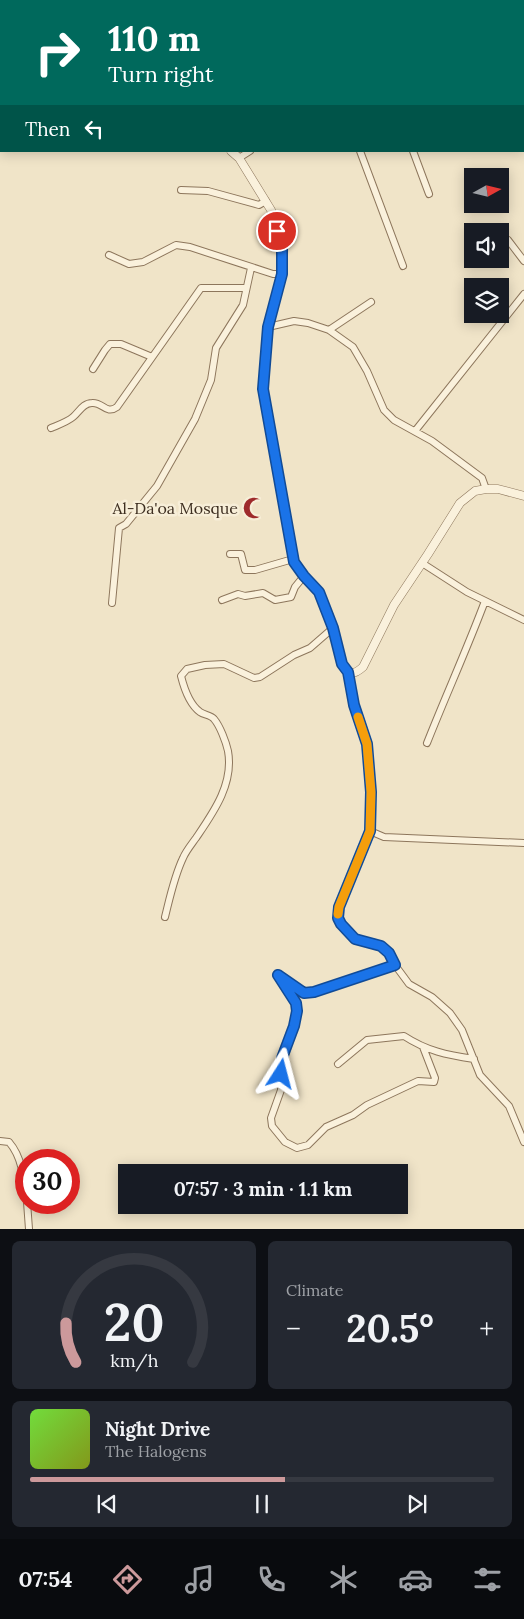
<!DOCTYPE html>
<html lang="en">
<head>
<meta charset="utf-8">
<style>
	:root { --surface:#171b24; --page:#242831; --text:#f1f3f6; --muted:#9ea1a6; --line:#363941; --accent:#cc999b }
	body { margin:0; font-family:Lora,serif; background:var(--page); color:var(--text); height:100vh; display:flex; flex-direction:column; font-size:19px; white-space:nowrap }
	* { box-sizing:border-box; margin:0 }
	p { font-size:16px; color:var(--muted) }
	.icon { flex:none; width:28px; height:28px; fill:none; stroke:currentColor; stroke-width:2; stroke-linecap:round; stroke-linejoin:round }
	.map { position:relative; height:1229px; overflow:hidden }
	.sheet { display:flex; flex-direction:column; gap:12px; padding:12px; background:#0d0f14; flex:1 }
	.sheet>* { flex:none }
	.hud { position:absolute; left:0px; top:0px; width:525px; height:152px; box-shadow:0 2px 12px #0003; background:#00695c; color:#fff; overflow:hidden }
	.needle { width:32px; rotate:82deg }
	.controls { position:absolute; left:464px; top:168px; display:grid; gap:10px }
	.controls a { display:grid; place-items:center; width:45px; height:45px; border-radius:0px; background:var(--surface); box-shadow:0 2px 12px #0003; font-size:25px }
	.speed { position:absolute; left:15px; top:1149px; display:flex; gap:10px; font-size:25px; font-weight:700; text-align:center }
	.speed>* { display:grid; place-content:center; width:65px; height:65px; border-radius:50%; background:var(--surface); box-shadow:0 2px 12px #0003; line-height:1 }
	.speed .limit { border:8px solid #d22; background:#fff; color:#111 }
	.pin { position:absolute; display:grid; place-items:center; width:42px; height:42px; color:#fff; margin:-21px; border:2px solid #fff; border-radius:50%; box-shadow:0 1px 5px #0007 }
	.me { position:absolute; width:55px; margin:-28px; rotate:9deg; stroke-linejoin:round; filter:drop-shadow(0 0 4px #0008) }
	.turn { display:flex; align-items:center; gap:18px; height:105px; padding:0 25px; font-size:22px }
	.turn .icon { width:65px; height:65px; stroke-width:2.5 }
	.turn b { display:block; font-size:35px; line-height:42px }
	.then { display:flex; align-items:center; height:48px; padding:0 25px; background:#0003; gap:10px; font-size:19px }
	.big { font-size:38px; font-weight:700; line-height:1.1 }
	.sheet .card { flex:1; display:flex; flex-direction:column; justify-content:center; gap:8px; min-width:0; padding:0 18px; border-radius:8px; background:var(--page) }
	.sheet .dial { align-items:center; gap:0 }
	.dial svg { height:130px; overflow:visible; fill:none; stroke:var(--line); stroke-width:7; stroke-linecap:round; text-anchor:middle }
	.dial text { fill:var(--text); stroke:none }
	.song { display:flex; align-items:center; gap:15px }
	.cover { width:60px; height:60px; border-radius:8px; background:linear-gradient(135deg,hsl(100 70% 55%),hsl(70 70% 35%)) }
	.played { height:5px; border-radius:2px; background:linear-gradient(90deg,var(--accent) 55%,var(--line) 55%) }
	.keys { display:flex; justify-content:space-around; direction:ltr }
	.heat { display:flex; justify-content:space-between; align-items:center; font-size:28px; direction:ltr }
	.sheet .tiles { flex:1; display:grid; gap:12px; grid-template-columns:1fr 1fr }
	.card:last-child { grid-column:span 2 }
	.trip { position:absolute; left:118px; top:1164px; width:290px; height:50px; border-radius:0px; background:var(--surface); box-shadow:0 2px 12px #0003; font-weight:700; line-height:50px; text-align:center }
	.tab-bar { display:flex; height:80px; justify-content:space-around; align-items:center; background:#090b0e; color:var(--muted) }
	.tab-bar .icon { width:35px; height:35px }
	.tab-bar .selected { color:var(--accent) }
	.tab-bar b { font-size:22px; color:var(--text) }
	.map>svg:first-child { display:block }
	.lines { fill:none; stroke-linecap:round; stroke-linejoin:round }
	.minor-casing { stroke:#8d765c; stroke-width:8 }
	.tertiary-casing { stroke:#8d765c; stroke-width:9 }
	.minor { stroke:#faf1dc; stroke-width:6 }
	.tertiary { stroke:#faf1dc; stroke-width:8 }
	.route-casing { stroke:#114b97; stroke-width:12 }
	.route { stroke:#1a73e8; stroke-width:9 }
	.slow { stroke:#f59e0b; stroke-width:9 }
	.labels { text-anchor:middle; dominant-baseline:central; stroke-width:5; stroke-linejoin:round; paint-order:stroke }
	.poi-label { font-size:16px; fill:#3d2e20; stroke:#f7eed8; text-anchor:end }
</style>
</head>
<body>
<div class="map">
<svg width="524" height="1229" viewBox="0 0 524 1229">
	<rect width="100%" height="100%" fill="#f0e4c8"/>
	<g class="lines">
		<!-- minor casing -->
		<g class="minor-casing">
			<path id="minor" d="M133,0L139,1
				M272,0L273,1
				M432,0V1
				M68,1L70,0
				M377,1L383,0
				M524,73V72
				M360,151L403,266
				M413,151L429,194
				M239,158L250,151
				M181,190L208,191L259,205L266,201
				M508,240L524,261
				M109,255L129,264L143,262L176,245L190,247L273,274H282
				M268,327L294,321L308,323L329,330L353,347L367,371L384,410L394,420L432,441L482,478L486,489
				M329,330L371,302
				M93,369L105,350L110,344H121L152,357
				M51,428C58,425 67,422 73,417C79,412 83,403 92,403C103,402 106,415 117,407L201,288H246
				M415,431L524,294
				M230,554H241L245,570H255L293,559
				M422,563L467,592L524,620
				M222,600L238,594L245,596L263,593L275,600L291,597L295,587L304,576
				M112,603L119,528L126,524L157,486L195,419L211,380L216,348L243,305L251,268
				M348,672L355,705L367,744L371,792L370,831L339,907L338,918L341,924L355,939L381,946L389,953L395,965L409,984L432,997L450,1013L462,1030L480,1075L509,1106L524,1142
				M427,743C446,695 467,649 485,601
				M370,831L384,837L524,843
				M165,917C170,897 174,877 183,858C186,851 191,845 196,838C213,813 234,784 228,751C226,742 220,726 214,719C211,715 204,715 200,712C189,704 184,688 181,676L187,669L205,665L224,664L254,678L260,677L294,655L310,648L333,628
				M278,975L296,1003L297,1011L294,1026L282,1057L281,1090L271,1118L272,1126L285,1142L297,1148L308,1145L326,1127L353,1115L367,1105L418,1081L434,1082L435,1078L423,1047
				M281,977L304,993L314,992L395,965
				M338,1064L367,1040L404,1036C427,1051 447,1055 474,1059
				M0,1141L9,1142C22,1157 24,1178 26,1197
				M27,1202L29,1229"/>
		</g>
		<!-- tertiary casing -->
		<g class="tertiary-casing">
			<path id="tertiary" d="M54,0L55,1
				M231,151L239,158L271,210L282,246V274L268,327L263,389L294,562L304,576L319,592L333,628L342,664C348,676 354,675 363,667L394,605L428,554L460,503L475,491L486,489H498L524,496"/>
		</g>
		<!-- minor -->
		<use href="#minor" class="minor"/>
		<!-- tertiary -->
		<use href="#tertiary" class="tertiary"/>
	</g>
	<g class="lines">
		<!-- route casing -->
		<g class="route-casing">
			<path id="route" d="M277,231L282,246V274L268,327L263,389L294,562L304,576L319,592L333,628L342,664L348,672L354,705L367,744L371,792L370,831L339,907L338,918L341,924L355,939L381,946L389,953L395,965L314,992L304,993L278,975L296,1003L297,1011L294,1026L282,1058L281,1074"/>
		</g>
		<!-- route -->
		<use href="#route" class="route"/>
		<!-- slow -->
		<path class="slow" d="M338,914L339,907L370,831L371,792L367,744L358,717"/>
	</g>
	<!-- icons -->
	<defs>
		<g id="mosque-bare" transform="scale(1.725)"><path d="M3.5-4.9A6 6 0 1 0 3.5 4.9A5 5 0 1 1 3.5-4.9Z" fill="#9e2a2b" stroke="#f7eed8" stroke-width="2.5" paint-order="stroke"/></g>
	</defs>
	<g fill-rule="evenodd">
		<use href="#mosque-bare" x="254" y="508"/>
	</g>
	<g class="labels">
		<!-- poi labels -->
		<g class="poi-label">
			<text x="238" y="508">Al-Da'oa Mosque</text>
		</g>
	</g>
</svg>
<div class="controls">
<a><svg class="needle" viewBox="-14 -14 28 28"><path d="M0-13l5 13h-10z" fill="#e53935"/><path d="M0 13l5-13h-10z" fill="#9ea1a6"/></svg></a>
<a><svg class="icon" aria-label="sound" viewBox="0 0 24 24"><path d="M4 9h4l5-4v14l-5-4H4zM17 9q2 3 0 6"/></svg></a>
<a><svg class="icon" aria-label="layers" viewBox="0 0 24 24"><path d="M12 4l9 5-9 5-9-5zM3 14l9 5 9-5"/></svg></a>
</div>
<div class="speed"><div class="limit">30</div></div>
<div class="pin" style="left:277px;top:231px;background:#d93025"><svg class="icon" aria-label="arrive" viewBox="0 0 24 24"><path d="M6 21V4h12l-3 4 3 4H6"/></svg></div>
<svg class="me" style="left:281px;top:1074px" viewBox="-20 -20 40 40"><path d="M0-17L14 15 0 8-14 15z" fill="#1a73e8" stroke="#fff" stroke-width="4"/></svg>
<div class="trip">07:57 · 3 min · 1.1 km</div>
<div class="hud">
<div class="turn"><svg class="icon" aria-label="right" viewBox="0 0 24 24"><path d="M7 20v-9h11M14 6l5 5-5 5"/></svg><div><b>110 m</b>Turn right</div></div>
<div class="then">Then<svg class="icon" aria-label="left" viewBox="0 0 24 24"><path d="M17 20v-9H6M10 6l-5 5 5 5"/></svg></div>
</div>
</div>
<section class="sheet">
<div class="tiles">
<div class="card dial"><svg viewBox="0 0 100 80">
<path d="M14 69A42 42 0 1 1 86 69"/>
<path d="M14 69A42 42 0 0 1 8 45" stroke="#cc999b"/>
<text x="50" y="56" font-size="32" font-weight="700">20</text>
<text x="50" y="72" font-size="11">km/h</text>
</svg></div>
<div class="card"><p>Climate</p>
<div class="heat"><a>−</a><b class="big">20.5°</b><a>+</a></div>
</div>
<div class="card">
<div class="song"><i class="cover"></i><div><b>Night Drive</b><p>The Halogens</p></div></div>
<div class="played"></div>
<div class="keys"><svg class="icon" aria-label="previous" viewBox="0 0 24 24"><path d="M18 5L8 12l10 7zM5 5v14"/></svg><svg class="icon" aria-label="pause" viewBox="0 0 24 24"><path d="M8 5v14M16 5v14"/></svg><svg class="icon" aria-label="next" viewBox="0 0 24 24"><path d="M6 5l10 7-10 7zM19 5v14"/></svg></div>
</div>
</div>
</section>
<nav class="tab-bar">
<b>07:54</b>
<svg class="icon selected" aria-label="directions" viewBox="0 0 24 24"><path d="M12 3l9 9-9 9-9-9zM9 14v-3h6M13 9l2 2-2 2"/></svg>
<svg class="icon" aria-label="music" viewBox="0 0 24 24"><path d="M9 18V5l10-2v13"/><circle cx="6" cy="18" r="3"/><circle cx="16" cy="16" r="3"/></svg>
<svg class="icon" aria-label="phone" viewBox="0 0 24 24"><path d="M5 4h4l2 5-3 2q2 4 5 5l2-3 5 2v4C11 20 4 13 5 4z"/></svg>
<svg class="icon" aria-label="climate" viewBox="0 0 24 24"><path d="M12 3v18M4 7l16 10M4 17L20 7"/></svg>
<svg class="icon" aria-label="car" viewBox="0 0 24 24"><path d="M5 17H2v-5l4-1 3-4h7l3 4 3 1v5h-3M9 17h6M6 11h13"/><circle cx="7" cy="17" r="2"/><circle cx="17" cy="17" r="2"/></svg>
<svg class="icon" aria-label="filters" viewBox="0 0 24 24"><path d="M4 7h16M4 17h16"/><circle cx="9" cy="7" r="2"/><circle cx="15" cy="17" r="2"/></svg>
</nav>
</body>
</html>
